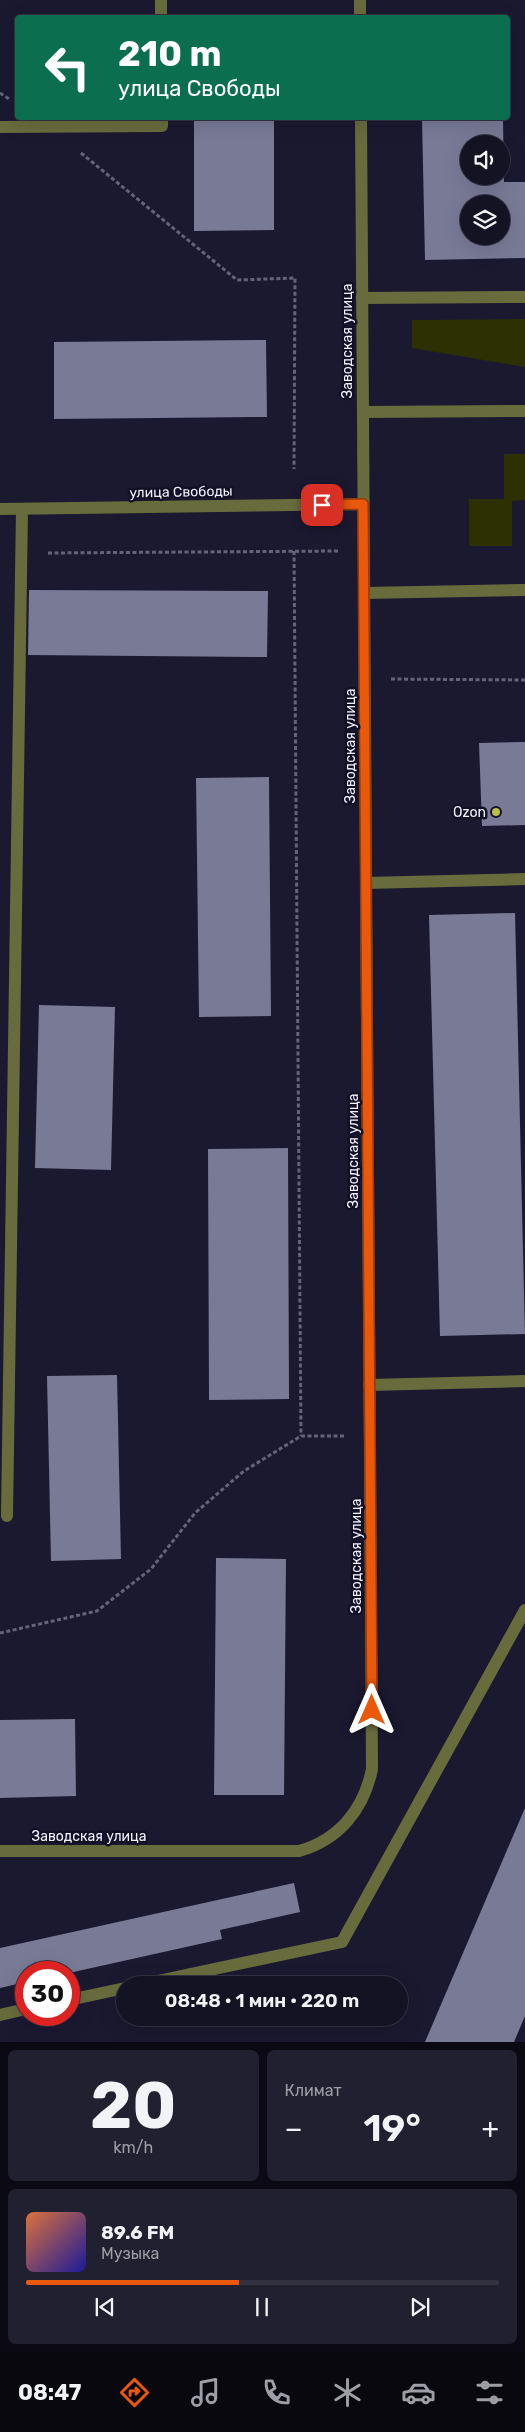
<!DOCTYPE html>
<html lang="ru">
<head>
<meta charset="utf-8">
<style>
	:root { --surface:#141324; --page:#212031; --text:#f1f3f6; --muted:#9d9ea6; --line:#333241; --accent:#ea580c }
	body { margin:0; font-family:Rubik,sans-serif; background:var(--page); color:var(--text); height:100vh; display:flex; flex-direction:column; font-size:19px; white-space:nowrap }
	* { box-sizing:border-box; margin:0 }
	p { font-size:16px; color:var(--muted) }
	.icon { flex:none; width:28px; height:28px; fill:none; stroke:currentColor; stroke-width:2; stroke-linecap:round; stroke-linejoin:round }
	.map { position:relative; height:2042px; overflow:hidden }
	.drawer { display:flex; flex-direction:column; gap:8px; padding:8px; background:#0b0a14; flex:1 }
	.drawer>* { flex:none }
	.banner { position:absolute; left:15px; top:15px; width:495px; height:105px; border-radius:5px; box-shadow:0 5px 20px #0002,0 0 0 1px var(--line); background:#0b6e4f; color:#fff; overflow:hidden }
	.controls { position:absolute; left:460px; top:135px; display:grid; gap:10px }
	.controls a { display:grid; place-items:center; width:50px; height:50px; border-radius:50%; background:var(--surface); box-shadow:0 5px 20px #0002,0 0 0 1px var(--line); font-size:25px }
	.speed { position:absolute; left:15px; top:1961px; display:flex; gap:10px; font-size:25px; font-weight:700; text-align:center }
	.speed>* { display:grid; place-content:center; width:65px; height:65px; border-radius:50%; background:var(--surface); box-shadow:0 5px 20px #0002,0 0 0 1px var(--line); line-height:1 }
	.speed .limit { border:8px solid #d22; background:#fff; color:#111 }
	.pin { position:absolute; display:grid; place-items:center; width:42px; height:42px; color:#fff; margin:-21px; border-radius:10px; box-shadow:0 2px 8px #0006 }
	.me { position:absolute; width:55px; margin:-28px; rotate:0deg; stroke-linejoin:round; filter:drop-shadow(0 0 4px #0008) }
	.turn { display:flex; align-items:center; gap:18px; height:105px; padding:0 20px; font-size:22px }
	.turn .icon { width:65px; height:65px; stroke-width:2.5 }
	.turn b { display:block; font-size:35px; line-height:42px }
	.big { font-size:38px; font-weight:600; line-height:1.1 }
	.drawer .card { flex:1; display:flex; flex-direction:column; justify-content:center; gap:8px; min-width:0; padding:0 18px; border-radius:8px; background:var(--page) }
	.drawer .dial { align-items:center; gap:0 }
	.dial b { font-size:65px; line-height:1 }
	.song { display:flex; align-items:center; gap:15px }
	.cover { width:60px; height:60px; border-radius:8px; background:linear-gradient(135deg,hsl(20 70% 55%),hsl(240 70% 35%)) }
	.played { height:5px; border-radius:2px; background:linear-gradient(90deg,var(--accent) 45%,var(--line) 45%) }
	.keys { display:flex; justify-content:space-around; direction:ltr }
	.heat { display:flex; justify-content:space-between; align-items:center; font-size:28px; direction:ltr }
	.drawer .tiles { flex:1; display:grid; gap:8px; grid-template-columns:1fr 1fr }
	.card:last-child { grid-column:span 2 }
	.trip { position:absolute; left:116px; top:1976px; width:292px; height:50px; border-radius:25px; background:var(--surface); box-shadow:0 5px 20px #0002,0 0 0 1px var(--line); font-weight:600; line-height:50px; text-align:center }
	.tab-bar { display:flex; height:80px; justify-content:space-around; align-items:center; background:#08080e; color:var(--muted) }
	.tab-bar .icon { width:35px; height:35px }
	.tab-bar .current { color:var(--accent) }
	.tab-bar b { font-size:22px; color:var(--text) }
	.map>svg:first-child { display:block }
	.green { fill:#2d3001 }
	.building { fill:#797a96; fill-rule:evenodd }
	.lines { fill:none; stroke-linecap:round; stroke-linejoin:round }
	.path { stroke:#656477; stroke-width:3; stroke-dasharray:4 2.5; stroke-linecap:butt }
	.lane { stroke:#686c3d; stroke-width:12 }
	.street { stroke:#686c3d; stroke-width:12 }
	.route-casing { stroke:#983908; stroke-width:12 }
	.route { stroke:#ea580c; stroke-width:9 }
	.poi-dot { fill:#b8c147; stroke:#121026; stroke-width:2 }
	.labels { text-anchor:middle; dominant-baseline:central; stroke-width:5; stroke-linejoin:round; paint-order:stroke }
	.street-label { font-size:14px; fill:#f3f3fd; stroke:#121026 }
	.poi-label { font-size:14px; fill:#f3f3fd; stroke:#121026; text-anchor:end }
</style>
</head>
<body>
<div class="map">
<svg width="525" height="2042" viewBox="0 0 525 2042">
	<rect width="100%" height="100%" fill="#1b1930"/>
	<!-- green -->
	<path class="green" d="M525,319V367L412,348V320Z
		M504,454H525V500L512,501V546H469V499H504Z"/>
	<!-- building -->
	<path class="building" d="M194,118H274V230L194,231Z
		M422,118H503L504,182H525V258L425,260ZM469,144H501V176H469ZM469,204H501V236H469Z
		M266,340L267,417L54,419V342Z
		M29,590L268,591L267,657L28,655Z
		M525,742V825L482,826L479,743Z
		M269,777L271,1016L199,1017L196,778Z
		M515,913L525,1334L440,1336L429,915Z
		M39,1005L115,1007L111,1170L35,1168Z
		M288,1148L289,1399L209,1400L208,1149Z
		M117,1375L121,1559L51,1561L47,1376Z
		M216,1558L286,1559L284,1795H214Z
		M75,1719L76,1796L0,1798V1720Z
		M525,1808V2016L514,2042H425Z
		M294,1883L300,1912L220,1930L222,1939L69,1973L26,1972V1982L0,1988V1948Z"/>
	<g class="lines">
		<!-- path -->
		<path class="path" d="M0,93L9,99
			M81,153L237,280L295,278L294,469
			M294,551L301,1436
			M48,553L339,551
			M391,679L525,680
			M0,1633L97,1611L151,1569L195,1513L244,1471L301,1436H345"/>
		<!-- lane -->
		<path class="lane" d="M161,0V18
			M0,127L162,126V118
			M362,298L525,297
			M363,412L525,411
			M364,593L525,590
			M366,883L525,879
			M369,1385L525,1381
			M7,1516L22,509
			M139,1985L342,1942L525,1610
			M69,2000L125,1988
			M0,2015L26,2009"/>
		<!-- street -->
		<path class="street" d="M360,0V18
			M0,509L363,504
			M0,1851H299C339,1840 364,1809 372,1769L361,118"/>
	</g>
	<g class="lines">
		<!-- route casing -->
		<g class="route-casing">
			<path id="route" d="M322,505L363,504L372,1710"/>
		</g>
		<!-- route -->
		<use href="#route" class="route"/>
	</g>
	<!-- markers -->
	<circle class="poi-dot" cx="496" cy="812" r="5"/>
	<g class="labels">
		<!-- street labels -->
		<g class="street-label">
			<text transform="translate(347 341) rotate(-90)">Заводская улица</text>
			<text transform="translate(181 492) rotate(-1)">улица Свободы</text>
			<text transform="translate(350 746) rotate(-90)">Заводская улица</text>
			<text transform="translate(353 1151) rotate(-90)">Заводская улица</text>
			<text transform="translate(356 1556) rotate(-90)">Заводская улица</text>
			<text x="89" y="1836">Заводская улица</text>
		</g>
		<!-- poi labels -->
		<g class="poi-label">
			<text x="486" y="812">Ozon</text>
		</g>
	</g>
</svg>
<div class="controls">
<a><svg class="icon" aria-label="sound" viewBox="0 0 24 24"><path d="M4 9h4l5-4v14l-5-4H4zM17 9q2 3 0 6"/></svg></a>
<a><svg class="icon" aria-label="layers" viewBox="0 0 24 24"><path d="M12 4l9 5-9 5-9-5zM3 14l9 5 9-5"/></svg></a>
</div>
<div class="speed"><div class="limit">30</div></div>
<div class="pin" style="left:322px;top:505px;background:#d93025"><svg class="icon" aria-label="arrive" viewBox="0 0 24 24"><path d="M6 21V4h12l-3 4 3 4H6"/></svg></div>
<svg class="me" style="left:372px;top:1710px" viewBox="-20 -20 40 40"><path d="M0-17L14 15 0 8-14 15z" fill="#ea580c" stroke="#fff" stroke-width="4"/></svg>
<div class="trip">08:48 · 1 мин · 220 m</div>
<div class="banner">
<div class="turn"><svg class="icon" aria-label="left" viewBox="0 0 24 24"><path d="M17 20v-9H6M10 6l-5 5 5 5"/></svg><div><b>210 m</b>улица Свободы</div></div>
</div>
</div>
<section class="drawer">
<div class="tiles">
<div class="card dial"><b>20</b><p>km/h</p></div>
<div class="card"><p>Климат</p>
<div class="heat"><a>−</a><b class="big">19°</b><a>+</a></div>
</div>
<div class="card">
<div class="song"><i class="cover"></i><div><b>89.6 FM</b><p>Музыка</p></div></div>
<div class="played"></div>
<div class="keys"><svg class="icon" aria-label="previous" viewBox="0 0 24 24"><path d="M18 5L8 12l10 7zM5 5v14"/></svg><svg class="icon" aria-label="pause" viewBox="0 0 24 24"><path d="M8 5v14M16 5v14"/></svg><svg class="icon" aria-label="next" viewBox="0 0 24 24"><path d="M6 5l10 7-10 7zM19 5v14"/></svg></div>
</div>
</div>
</section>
<nav class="tab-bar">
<b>08:47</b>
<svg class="icon current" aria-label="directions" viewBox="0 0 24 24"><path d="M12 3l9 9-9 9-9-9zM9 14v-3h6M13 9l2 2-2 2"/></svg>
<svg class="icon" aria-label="music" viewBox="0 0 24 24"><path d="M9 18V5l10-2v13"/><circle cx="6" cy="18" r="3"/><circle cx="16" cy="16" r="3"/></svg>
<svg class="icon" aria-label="phone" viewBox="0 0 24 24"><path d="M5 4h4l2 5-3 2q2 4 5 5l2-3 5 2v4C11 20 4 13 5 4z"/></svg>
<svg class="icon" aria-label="climate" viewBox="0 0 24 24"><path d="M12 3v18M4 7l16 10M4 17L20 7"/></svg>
<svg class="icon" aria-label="car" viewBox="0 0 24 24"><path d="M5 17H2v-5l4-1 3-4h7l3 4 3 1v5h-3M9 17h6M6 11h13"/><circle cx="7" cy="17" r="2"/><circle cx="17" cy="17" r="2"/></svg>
<svg class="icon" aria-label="filters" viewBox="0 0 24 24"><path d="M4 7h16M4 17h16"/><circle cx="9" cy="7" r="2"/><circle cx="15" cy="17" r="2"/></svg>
</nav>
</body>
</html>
